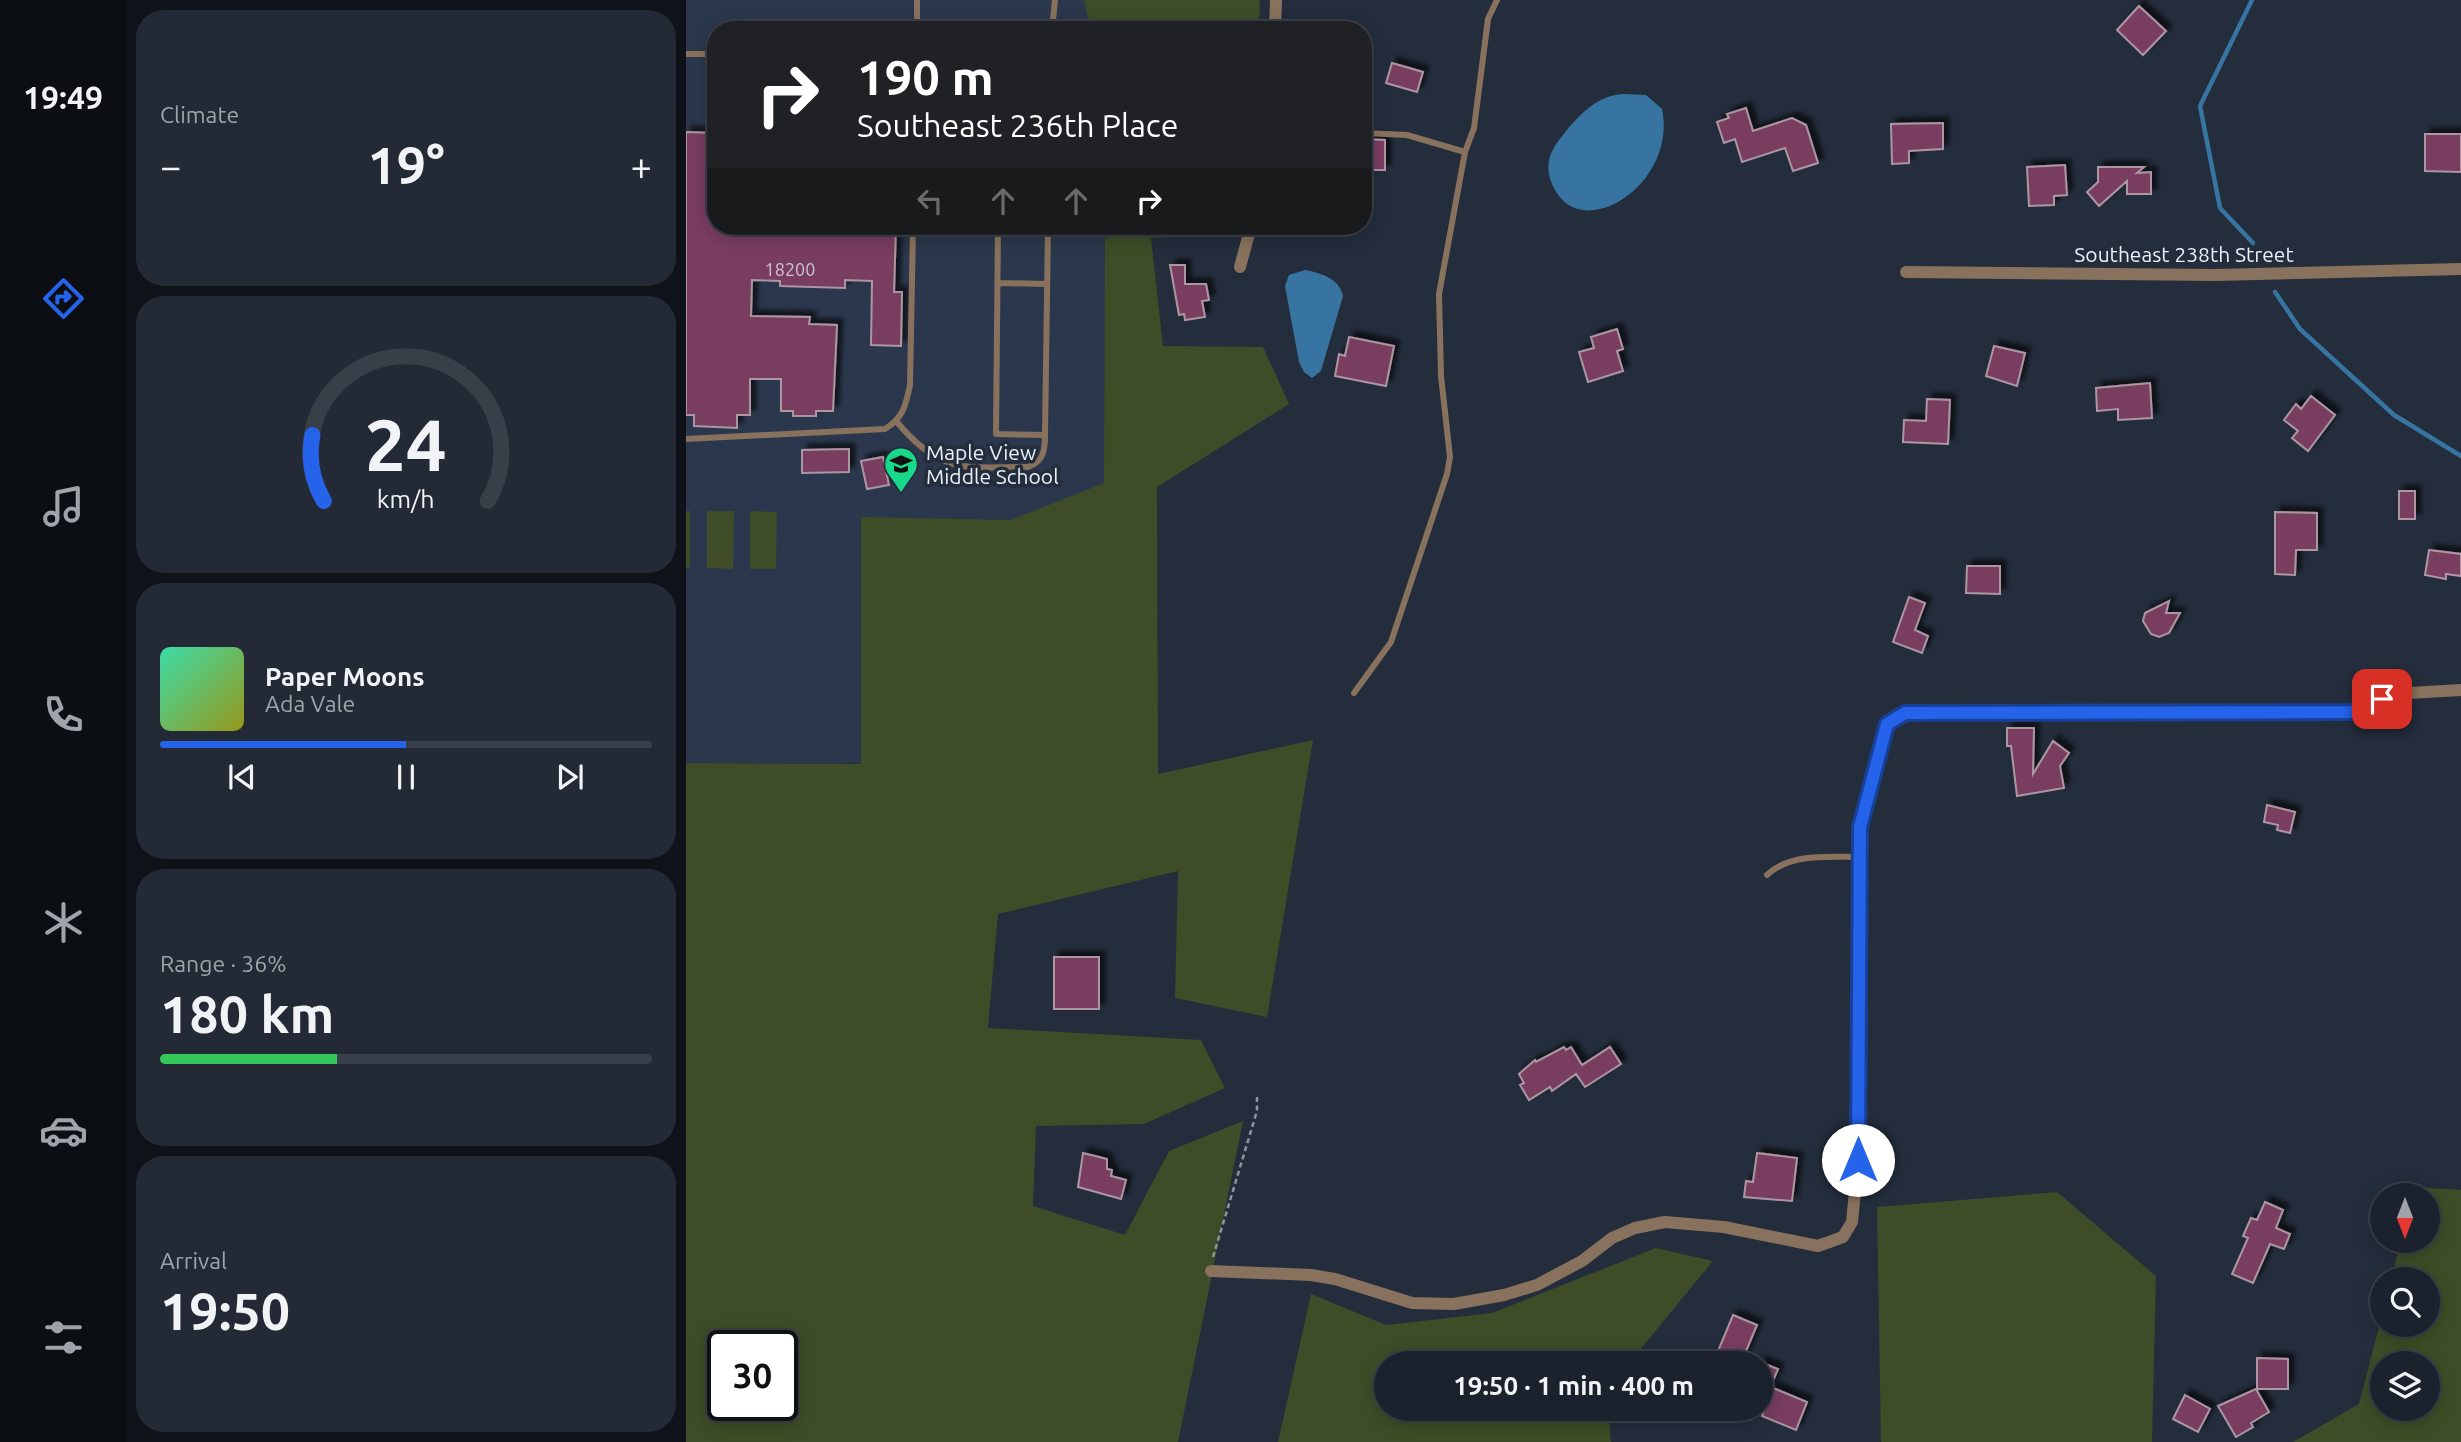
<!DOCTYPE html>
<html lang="en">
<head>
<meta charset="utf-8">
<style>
	:root { --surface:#1b222d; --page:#242a35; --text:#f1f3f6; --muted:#a0a4aa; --line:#393f49; --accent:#2563eb }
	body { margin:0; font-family:Ubuntu,sans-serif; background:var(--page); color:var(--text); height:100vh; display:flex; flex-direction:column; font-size:26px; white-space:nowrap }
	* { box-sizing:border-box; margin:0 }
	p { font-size:23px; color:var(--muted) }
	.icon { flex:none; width:38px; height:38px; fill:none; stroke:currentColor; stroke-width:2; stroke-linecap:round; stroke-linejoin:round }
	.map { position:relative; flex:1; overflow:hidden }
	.sheet { display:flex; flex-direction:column; gap:10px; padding:10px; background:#0f1319; width:560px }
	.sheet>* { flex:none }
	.hud { position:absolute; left:21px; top:21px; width:665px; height:214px; border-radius:28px; box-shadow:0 4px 18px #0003,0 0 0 2px var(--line); background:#202124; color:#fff; overflow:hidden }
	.needle { width:46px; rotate:180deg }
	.tools { position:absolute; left:1684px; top:1183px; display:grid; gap:14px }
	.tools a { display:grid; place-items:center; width:70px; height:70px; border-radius:50%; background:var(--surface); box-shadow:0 4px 18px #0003,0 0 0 2px var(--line); font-size:35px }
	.speed { position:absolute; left:21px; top:1330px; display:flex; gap:14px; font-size:35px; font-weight:700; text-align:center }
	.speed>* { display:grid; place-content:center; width:91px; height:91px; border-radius:50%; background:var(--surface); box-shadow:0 4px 18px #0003,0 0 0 2px var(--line); line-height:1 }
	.speed .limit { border:4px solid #111; border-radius:10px; background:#fff; color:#111 }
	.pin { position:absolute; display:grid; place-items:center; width:60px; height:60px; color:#fff; margin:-30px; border-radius:14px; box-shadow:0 4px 10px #0006 }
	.me { position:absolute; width:77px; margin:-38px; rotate:0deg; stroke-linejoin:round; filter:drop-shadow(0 0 5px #0008) }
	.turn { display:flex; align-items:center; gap:24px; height:147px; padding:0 35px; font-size:32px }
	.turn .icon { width:91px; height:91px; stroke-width:2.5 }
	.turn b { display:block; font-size:49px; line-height:60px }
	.lanes { display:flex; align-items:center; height:66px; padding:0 35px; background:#0003; justify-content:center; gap:35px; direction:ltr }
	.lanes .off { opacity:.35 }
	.big { font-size:52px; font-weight:700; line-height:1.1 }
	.sheet .card { flex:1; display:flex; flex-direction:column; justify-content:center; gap:10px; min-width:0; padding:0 24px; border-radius:28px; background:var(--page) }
	.sheet .dial { align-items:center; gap:0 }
	.dial svg { height:182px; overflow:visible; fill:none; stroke:var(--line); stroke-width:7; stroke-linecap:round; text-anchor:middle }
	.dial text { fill:var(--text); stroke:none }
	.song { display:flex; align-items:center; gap:21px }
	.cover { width:84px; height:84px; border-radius:10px; background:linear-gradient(135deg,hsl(160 70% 55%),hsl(60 70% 35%)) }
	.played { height:7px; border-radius:4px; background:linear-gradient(90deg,var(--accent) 50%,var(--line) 50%) }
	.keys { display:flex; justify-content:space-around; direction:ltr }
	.heat { display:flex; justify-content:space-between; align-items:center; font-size:38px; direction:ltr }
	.charge { height:10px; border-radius:5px; background:linear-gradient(90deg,#34c759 36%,var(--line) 0) }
	.trip { position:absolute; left:688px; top:1351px; width:399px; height:70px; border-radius:35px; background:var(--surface); box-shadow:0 4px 18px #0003,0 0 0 2px var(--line); font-weight:700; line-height:70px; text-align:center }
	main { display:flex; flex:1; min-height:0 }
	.menu { display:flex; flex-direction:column; width:126px; justify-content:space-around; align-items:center; background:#0b0e12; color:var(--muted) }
	.menu .icon { width:49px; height:49px }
	.menu .on { color:var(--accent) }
	.menu b { font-size:32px; color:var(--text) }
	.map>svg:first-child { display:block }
	.built { fill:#2b374c }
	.green { fill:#3e4c27; fill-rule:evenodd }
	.water { fill:#3774a2 }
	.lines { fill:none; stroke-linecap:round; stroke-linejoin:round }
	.stream { stroke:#3774a2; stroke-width:4.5 }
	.building { fill:#793d61; stroke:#ac96a1; stroke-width:2; filter:url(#shadow) }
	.path { stroke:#8e95a1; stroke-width:2.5; stroke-dasharray:5 3.5; stroke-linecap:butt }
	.service { stroke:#89725d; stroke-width:6 }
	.minor { stroke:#89725d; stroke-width:12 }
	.route-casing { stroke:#184099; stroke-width:18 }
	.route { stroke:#2563eb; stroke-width:12 }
	.labels { text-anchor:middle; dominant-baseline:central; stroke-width:7; stroke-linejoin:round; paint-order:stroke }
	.number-label { font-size:18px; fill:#cec3d4 }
	.street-label { font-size:21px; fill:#eaf0fa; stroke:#242d3c }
	.poi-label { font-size:21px; fill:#eaf0fa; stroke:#242d3c; text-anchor:start }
</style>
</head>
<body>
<main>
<nav class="menu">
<b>19:49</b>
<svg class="icon on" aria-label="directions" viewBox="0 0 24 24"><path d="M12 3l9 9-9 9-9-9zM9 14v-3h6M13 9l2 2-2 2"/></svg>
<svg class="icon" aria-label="music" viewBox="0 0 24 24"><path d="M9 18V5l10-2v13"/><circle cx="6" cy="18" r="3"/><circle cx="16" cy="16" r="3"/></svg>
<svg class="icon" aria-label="phone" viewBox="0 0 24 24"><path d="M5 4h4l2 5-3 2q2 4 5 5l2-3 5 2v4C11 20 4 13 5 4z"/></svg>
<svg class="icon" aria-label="climate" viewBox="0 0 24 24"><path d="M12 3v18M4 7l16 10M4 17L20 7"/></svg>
<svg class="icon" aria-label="car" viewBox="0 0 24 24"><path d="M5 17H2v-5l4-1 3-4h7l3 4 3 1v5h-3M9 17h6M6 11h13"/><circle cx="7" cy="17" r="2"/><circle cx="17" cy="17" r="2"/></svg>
<svg class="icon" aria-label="filters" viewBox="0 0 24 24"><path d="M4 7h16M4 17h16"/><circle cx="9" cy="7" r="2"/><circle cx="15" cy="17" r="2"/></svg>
</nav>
<section class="sheet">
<div class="card"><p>Climate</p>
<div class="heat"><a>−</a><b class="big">19°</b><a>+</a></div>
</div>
<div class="card dial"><svg viewBox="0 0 100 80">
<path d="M14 69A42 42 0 1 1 86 69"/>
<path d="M14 69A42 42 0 0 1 9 40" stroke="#2563eb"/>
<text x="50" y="56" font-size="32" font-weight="700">24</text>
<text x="50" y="72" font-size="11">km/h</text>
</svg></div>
<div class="card">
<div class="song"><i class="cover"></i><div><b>Paper Moons</b><p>Ada Vale</p></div></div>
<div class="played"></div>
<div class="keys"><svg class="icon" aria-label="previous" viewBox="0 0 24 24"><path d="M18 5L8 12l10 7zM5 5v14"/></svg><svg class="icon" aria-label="pause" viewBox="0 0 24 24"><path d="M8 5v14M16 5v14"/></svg><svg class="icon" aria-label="next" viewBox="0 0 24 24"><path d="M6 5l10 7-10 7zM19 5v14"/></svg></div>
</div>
<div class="card"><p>Range · 36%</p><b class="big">180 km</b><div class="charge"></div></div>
<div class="card"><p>Arrival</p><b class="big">19:50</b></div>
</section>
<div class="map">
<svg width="1775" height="1442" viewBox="0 0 1775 1442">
	<defs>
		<filter id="shadow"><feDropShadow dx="5.5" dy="-5.5" stdDeviation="2" flood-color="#0009"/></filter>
	</defs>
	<rect width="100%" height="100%" fill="#242d3c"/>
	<!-- built -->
	<path class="built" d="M0,0H426V30H30V226H428L434,764L0,763Z"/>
	<!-- green -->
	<path class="green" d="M398,0H574L573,30H405Z
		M419,226H545L542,234L465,238L477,346L577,347L603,404L471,487L472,774L627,740L581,1017L489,998L492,871L312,914L302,1028L515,1040L539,1088L458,1124L350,1126L347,1206L439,1235L483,1151L557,1121L492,1442H0V763L175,764V517L325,520L418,483ZM37,1346H96V1405H37Z
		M0,511H4V568H0Z
		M21,511H48L47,569L21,568Z
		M64,511L91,512L90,569H64Z
		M1728,1187L1775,1190V1442H1607L1673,1404L1696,1315V1325H1741V1279H1705L1715,1241H1741V1195H1726ZM1741,1363V1409H1696V1363Z
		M1371,1192L1470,1276L1466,1442H1195L1191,1207Z
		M970,1248L1027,1261L943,1363H700V1409H922L925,1442H592L625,1294L700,1325L806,1313Z"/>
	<!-- water -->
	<path class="water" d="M937,94L960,95L976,109C992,185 893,248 866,184C858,165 864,150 877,135C893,115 910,96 937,94Z
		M619,270C635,273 654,279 657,296L635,371L626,378L618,372L613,362L599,286L603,275Z"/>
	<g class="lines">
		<!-- stream -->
		<path class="stream" d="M1566,0L1514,106L1534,208L1567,243
			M1589,292L1614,329L1708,415L1775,456"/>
	</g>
	<!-- building -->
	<path class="building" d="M1453,6L1480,31L1457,55L1431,30Z
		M706,63L737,72L731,92L700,83Z
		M1060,108L1067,131L1106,118L1120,125L1132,163L1107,171L1099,148L1056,162L1049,139L1038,143L1031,122L1043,118L1041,114Z
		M1257,123V149L1223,151V163L1206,164L1205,124Z
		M0,132L30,133V226H210L208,292H216L215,346L185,345L186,281L159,280V288L94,286V281L66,280L65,316L124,317L123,324L151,325L147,411H130V416H107V411H95V379H64V415H51V428L8,426V415H0Z
		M1739,134H1775V172L1739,171Z
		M677,139L699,140V170H677Z
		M1379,165L1381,195L1368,196V205L1343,206L1341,167Z
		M1412,167H1458L1451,173L1465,172V194H1441V181L1413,206L1401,192L1412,182Z
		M484,265H499V284H520L523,300L516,301L519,317L499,320L498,314L493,315Z
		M931,329L937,349L931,351L937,371L902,382L893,352L908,348L905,337Z
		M663,337L708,346L700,386L649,376L653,354L659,356Z
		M1308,346L1339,353L1331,386L1300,376Z
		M1464,383L1466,418L1432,420V409L1411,411L1410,388Z
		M1625,396L1649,415L1622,451L1606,438L1612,431L1598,420L1610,404L1615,409Z
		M1241,399L1264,400L1262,444L1217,442L1218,420L1240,421Z
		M163,449V472L116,473V450Z
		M197,457L203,485L181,489L175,461Z
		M1713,491H1729V519H1713Z
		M1589,512L1631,513V550H1610L1609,575L1589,574Z
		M1743,550L1775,554V576L1760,574V579L1739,575Z
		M1281,566H1314V594L1280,593Z
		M1223,597L1239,603L1229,630L1242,636L1236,653L1207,642Z
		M1483,601L1480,613H1494L1483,633L1473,637L1465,634L1457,621L1459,613Z
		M1321,728H1348L1347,774L1367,741L1383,753L1374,766L1378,788L1331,796L1325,746H1321Z
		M1581,805L1609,812L1604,833L1591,830L1592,825L1578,822Z
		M368,957H413V1009H368Z
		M878,1047L880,1050L885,1047L896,1065L924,1047L935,1064L899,1087L890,1074L866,1091L864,1087L843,1100L834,1085L838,1083L833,1074L849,1060L850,1062Z
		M397,1153L421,1159V1169L426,1170L425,1176L440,1180L435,1199L392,1187Z
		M1071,1153L1111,1158L1106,1201L1058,1197L1060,1181L1067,1182Z
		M1579,1202L1597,1210L1590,1228L1604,1234L1598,1249L1584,1244L1567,1283L1546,1274L1562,1238L1557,1236L1565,1218L1571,1220Z
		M1047,1315L1071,1325L1055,1363H1027Z
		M1571,1358L1602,1359V1389H1571Z
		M1074,1362L1092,1369L1075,1409H1074Z
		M1087,1388L1121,1402L1110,1430L1076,1416Z
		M1570,1389L1583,1412L1565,1423L1567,1427L1550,1437L1532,1406Z
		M1499,1395L1524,1409L1512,1432L1487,1419Z"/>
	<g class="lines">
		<!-- path -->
		<path class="path" d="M527,1257L571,1111V1094"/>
		<!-- service -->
		<path class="service" d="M231,0V30
			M366,30L369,0
			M0,54H30
			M677,133L721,135L779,152
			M312,226L310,434L359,435L362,226
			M312,283L361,284
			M211,422C255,475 278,467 342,467C358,461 359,450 359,435
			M0,439L199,429C217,418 220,405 224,385L227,226
			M668,693L705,642L761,474L764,457L755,376L753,294L779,152L788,128L802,19L811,0
			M1081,875C1104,853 1143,857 1172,857"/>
		<!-- minor -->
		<path class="minor" d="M589,30L590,0
			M554,267L565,226
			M1220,272L1529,275L1775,269
			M525,1271L625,1275L649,1279L726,1303L768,1304L818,1295L851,1285L896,1261L926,1238L949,1228L979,1222L1038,1227L1132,1246L1157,1237L1166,1222L1172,1160L1174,827L1201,724L1219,713L1665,712L1683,707L1706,694L1775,690"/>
	</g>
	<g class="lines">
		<!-- route casing -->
		<g class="route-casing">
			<path id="route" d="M1172,1160L1174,827L1201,724L1219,713L1665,712L1696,699"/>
		</g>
		<!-- route -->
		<use href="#route" class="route"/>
	</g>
	<!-- icons -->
	<defs>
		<g id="school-pin" transform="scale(1.75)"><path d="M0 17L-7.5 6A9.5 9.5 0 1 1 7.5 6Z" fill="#17d989" stroke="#242d3c"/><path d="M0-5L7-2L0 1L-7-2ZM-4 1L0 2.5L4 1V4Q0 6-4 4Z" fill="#111"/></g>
	</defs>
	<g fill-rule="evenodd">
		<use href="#school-pin" x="215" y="464"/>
	</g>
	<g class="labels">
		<!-- number labels -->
		<g class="number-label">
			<text x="104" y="269">18200</text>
		</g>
		<!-- street labels -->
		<g class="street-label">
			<text x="1498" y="254">Southeast 238th Street</text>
		</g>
		<!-- poi labels -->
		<g class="poi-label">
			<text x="240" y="452">Maple View<tspan x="240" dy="24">Middle School</tspan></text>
		</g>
	</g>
</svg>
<div class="tools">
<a><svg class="needle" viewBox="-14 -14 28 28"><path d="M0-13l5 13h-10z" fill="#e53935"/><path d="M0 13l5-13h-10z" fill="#a0a4aa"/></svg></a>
<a><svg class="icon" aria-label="search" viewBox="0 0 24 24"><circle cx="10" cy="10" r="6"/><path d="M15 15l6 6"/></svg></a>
<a><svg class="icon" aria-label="layers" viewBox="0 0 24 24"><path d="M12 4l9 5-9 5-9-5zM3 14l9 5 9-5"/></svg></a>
</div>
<div class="speed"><div class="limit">30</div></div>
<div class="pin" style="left:1696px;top:699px;background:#d93025"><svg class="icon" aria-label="arrive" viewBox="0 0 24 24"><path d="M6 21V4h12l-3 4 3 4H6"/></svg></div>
<svg class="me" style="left:1172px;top:1160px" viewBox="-20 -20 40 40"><circle r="19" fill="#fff"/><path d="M0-13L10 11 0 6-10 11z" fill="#2563eb"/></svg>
<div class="trip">19:50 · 1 min · 400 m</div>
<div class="hud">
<div class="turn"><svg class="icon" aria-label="right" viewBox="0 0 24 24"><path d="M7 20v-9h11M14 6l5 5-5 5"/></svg><div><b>190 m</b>Southeast 236th Place</div></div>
<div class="lanes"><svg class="icon off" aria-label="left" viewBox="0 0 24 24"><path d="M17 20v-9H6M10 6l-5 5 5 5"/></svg><svg class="icon off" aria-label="ahead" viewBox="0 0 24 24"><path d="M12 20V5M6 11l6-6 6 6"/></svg><svg class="icon off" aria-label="ahead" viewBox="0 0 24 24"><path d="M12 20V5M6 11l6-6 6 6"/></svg><svg class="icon" aria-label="right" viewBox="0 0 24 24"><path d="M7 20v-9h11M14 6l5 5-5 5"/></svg></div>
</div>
</div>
</main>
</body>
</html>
